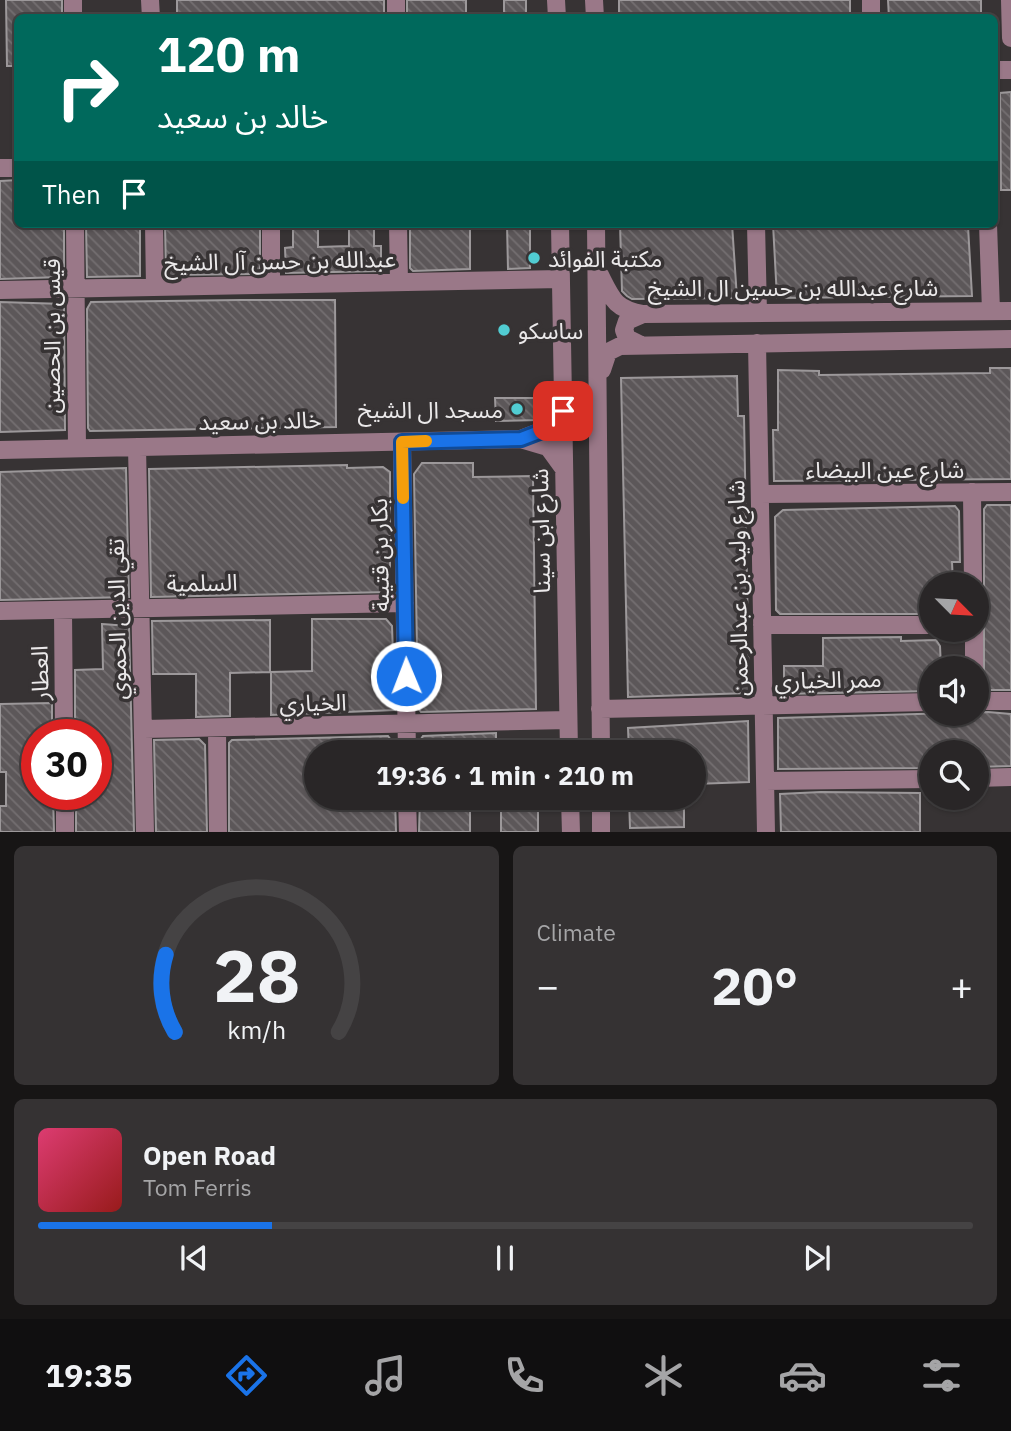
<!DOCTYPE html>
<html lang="en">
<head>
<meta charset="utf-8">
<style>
	:root { --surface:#292627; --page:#353233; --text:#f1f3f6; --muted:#a5a5a7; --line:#454344; --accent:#1a73e8 }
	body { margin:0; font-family:"IBM Plex Sans","Noto Sans Arabic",sans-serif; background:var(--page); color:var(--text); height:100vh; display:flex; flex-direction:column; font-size:26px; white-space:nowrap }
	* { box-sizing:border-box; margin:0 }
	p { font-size:23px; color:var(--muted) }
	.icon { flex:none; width:38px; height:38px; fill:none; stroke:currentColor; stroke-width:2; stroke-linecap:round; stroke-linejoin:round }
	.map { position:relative; height:832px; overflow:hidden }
	.panel { display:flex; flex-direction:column; gap:14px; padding:14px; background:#171515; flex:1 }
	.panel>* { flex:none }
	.hud { position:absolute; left:14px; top:14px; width:984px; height:214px; border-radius:10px; box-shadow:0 2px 5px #0004,0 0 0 2px var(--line); background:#00695c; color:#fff; overflow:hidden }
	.needle { width:46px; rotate:114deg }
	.controls { position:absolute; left:919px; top:572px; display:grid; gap:14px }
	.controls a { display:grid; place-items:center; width:70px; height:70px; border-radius:50%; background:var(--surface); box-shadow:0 2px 5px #0004,0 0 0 2px var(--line); font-size:35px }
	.speed { position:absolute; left:21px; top:719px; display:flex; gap:14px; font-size:35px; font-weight:700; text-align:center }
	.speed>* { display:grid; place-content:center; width:91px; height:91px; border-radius:50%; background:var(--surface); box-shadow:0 2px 5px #0004,0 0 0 2px var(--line); line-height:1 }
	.speed .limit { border:10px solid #d22; background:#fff; color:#111 }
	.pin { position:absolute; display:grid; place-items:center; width:60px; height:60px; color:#fff; margin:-30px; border-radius:14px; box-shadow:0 4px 10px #0006 }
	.me { position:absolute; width:77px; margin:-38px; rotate:359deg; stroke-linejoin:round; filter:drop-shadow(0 0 5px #0008) }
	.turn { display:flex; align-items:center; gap:24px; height:147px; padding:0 28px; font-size:32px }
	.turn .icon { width:91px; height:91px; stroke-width:2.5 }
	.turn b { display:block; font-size:49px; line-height:60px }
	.then { display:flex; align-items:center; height:66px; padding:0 28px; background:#0003; gap:14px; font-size:26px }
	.big { font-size:52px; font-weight:700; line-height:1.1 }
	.panel .widget { flex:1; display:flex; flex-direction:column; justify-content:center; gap:10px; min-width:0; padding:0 24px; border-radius:10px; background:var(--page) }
	.panel .dial { align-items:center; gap:0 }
	.dial svg { height:182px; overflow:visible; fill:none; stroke:var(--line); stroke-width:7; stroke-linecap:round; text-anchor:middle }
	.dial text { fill:var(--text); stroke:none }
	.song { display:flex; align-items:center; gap:21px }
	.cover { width:84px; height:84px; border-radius:10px; background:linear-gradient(135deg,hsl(340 70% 55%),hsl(0 70% 35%)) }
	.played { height:7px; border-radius:4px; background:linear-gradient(90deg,var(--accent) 25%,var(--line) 25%) }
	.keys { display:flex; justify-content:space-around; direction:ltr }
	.heat { display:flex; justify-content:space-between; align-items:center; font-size:38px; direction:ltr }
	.panel .tiles { flex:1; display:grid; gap:14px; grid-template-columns:1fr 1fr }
	.widget:last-child { grid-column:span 2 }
	.trip { position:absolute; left:304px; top:740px; width:402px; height:70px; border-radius:35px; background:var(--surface); box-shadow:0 2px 5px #0004,0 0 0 2px var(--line); font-weight:700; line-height:70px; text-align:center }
	.dock { display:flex; height:112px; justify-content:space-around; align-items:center; background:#100f10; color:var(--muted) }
	.dock .icon { width:49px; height:49px }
	.dock .selected { color:var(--accent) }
	.dock b { font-size:32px; color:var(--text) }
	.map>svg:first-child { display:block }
	.building { fill:url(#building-back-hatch); stroke:#9c989a; stroke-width:2 }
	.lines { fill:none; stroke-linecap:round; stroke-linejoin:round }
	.minor { stroke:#9a7888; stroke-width:18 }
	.route-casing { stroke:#114b97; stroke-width:18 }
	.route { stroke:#1a73e8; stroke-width:12 }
	.slow { stroke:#f59e0b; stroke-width:12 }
	.poi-dot { fill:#51ccd2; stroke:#373334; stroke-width:2.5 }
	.labels { text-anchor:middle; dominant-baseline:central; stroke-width:7; stroke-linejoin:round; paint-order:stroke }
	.poi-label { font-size:23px; fill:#ebe9ea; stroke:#373334; text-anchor:start }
	.street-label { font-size:23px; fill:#ebe9ea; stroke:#373334 }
</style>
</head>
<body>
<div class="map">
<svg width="1011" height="833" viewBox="0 0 1011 833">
	<defs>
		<pattern id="building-back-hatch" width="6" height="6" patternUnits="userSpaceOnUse" patternTransform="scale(1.75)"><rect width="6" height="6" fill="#5c5759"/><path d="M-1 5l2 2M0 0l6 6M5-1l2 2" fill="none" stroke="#746f71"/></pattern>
	</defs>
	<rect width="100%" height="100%" fill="#373334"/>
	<!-- building -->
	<path class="building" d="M6,0H62V18H18V66H7Z
		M177,0H384V18H177Z
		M407,0H466V18H407Z
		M504,0H526V18H504Z
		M619,0H850V18H619Z
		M888,0H981V18H889Z
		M1011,92V190H1001L1000,93Z
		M18,180V224H64V275L61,277L0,279V181Z
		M86,224H140V276L87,277Z
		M165,224H260V274L166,275Z
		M293,224H318V247L349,246V224H374V246H381V271L286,273L285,248L293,247Z
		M410,224H470V269L413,271L410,268Z
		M507,224H530V268L508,269Z
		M620,224H732L737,298L632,299L627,296L622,291Z
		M773,224L968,226L972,296L777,298Z
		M240,300H335L336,427L90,431L88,428L87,309L91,302Z
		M0,302L64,304L65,430L0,432Z
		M990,368H1011V479L774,481L773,430H778V370L819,371V375L990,373Z
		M737,376L738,416H744L749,693L628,697L621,378Z
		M495,398H539V420L496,421Z
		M422,463H473V477L533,476L536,709L421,712L418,708L414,474Z
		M347,465V468L383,467L390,472V592L151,597L149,469Z
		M126,468L129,597L0,600V472Z
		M987,505H1011V690H989L984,686V509Z
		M955,506L959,511L960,562H952L953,584H931V614H780L776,610L775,517L783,510Z
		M312,619H386L392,626L395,710L271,715V672L312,671Z
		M270,620V672L230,673V716L196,717V674H153L152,621Z
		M102,624L129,626L134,832H76V794H96V735H75V670L103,669Z
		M901,637V641L936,640L940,646L941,668H931V691L784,694V666H823V638Z
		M52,703V735H37V794H53L54,832H0V806H6V772H0V704Z
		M988,712L1011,714V766L976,767V752H931V768L778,769V718Z
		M748,721L749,782L695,784V752H629L628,728Z
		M496,733V742L537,741V752H419V742L423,736Z
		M388,736L394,744V752H317V798H395L396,832H229V743L232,740Z
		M199,739L205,745L207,832H156L154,740Z
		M821,792L920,793V832H781L780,794Z
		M420,798H470V832H419Z
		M501,798H538V832H501Z
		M629,798H684V827L630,828Z"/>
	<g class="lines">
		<!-- minor -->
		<path class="minor" d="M73,0V18
			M150,0L151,18
			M396,0V18
			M556,0L557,18
			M594,0L595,18
			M871,0V18
			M1010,0L1011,38
			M994,70H1011
			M0,168H18
			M75,224L77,448
			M154,224L155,287
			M271,224V284
			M398,224L399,282
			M560,224L569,752
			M596,224L601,752
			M756,224L758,313
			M988,224L991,311
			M600,275C612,299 615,309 643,314L1011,311
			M0,290L561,279
			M757,343L766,833
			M641,345L627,338L624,330L627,321L643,314
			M602,370L608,352L620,346L1011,339
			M521,439L548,447L564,469
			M402,442L407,752
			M137,447L145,833
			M0,450L521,439L547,429L563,411
			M972,492L973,584
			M760,494L1011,492
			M63,610L64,735
			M0,611L405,603
			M762,625H931
			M974,630V668
			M976,701H1011
			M600,709L931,702
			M217,728L218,833
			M144,729L568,720
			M976,778L1011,777
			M765,781L931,779
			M65,794V833
			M407,798L408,833
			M570,798L571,833
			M601,833V798"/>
	</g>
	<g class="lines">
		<!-- route casing -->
		<g class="route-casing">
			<path id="route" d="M406,676L402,442L521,439L547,429L563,411"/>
		</g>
		<!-- route -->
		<use href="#route" class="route"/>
		<!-- slow -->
		<path class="slow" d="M403,498L402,442L426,441"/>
	</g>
	<!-- markers -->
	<g class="poi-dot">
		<circle cx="534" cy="258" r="7"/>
		<circle cx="504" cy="330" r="7"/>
		<circle cx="517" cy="409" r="7"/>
	</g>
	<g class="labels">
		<!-- poi labels -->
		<g class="poi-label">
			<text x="548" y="258">مكتبة الفوائد</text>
			<text x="518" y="330">ساسكو</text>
			<text x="503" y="409" text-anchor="end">مسجد ال الشيخ</text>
		</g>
		<!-- street labels -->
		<g class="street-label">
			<text transform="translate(280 260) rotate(-1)">عبدالله بن حسن آل الشيخ</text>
			<text x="793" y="287">شارع عبدالله بن حسين ال الشيخ</text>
			<text transform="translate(51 336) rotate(-90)">قيس بن الحصين</text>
			<text transform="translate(260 420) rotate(-1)">خالد بن سعيد</text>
			<text x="885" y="469">شارع عين البيضاء</text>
			<text transform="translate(540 531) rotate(-91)">شارع ابن سينا</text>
			<text transform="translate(379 555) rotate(-91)">بكار بن قتيبة</text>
			<text transform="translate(202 582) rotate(-1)">السلمية</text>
			<text transform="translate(737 588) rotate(-91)">شارع وليد بن عبدالرحمن</text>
			<text transform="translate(116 619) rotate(-91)">تقي الدين الحموي</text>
			<text transform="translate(39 673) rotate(-91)">العطار</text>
			<text transform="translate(828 679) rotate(-1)">ممر الخياري</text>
			<text transform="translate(313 702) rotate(-1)">الخياري</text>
		</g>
	</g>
</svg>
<div class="controls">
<a><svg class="needle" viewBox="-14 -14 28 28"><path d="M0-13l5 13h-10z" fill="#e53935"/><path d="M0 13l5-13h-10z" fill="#a5a5a7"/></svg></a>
<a><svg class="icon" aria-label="sound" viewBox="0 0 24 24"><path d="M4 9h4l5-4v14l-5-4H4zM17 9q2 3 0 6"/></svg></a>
<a><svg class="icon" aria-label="search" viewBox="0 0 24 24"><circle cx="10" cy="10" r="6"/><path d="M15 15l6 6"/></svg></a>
</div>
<div class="speed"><div class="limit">30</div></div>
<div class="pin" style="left:563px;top:411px;background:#d93025"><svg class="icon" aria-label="arrive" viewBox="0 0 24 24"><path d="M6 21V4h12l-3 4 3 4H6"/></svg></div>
<svg class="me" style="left:406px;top:676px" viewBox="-20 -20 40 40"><circle r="17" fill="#1a73e8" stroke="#fff" stroke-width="3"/><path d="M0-11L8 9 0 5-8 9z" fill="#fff"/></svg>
<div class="trip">19:36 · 1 min · 210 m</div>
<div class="hud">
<div class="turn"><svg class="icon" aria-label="right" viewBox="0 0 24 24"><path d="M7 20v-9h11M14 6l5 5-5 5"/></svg><div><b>120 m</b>خالد بن سعيد</div></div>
<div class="then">Then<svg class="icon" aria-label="arrive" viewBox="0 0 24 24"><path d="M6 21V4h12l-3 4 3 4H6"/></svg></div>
</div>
</div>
<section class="panel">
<div class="tiles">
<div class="widget dial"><svg viewBox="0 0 100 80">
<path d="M14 69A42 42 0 1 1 86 69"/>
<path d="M14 69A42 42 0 0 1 10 35" stroke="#1a73e8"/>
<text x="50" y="56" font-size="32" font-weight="700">28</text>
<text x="50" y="72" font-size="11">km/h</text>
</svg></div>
<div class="widget"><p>Climate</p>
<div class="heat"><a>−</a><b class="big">20°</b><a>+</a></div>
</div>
<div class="widget">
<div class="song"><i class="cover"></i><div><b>Open Road</b><p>Tom Ferris</p></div></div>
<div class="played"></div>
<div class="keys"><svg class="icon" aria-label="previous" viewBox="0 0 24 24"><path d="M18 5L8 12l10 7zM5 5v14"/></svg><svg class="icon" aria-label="pause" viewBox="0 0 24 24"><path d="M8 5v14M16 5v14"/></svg><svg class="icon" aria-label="next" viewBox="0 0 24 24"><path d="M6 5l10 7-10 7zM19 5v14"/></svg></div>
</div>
</div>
</section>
<nav class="dock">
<b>19:35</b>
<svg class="icon selected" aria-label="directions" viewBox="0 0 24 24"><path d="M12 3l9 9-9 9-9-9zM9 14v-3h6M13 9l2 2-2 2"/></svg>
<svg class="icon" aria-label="music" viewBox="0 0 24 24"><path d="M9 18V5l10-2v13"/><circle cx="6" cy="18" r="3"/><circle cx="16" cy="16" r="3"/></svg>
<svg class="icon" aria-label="phone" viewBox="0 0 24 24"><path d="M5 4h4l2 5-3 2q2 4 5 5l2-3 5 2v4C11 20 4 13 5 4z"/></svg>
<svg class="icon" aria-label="climate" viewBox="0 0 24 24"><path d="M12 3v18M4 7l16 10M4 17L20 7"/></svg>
<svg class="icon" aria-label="car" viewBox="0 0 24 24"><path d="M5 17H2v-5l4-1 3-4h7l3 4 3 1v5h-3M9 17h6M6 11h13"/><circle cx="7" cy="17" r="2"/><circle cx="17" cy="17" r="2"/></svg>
<svg class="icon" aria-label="filters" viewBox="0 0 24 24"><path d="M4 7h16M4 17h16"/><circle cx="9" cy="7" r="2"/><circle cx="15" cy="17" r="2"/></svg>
</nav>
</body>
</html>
